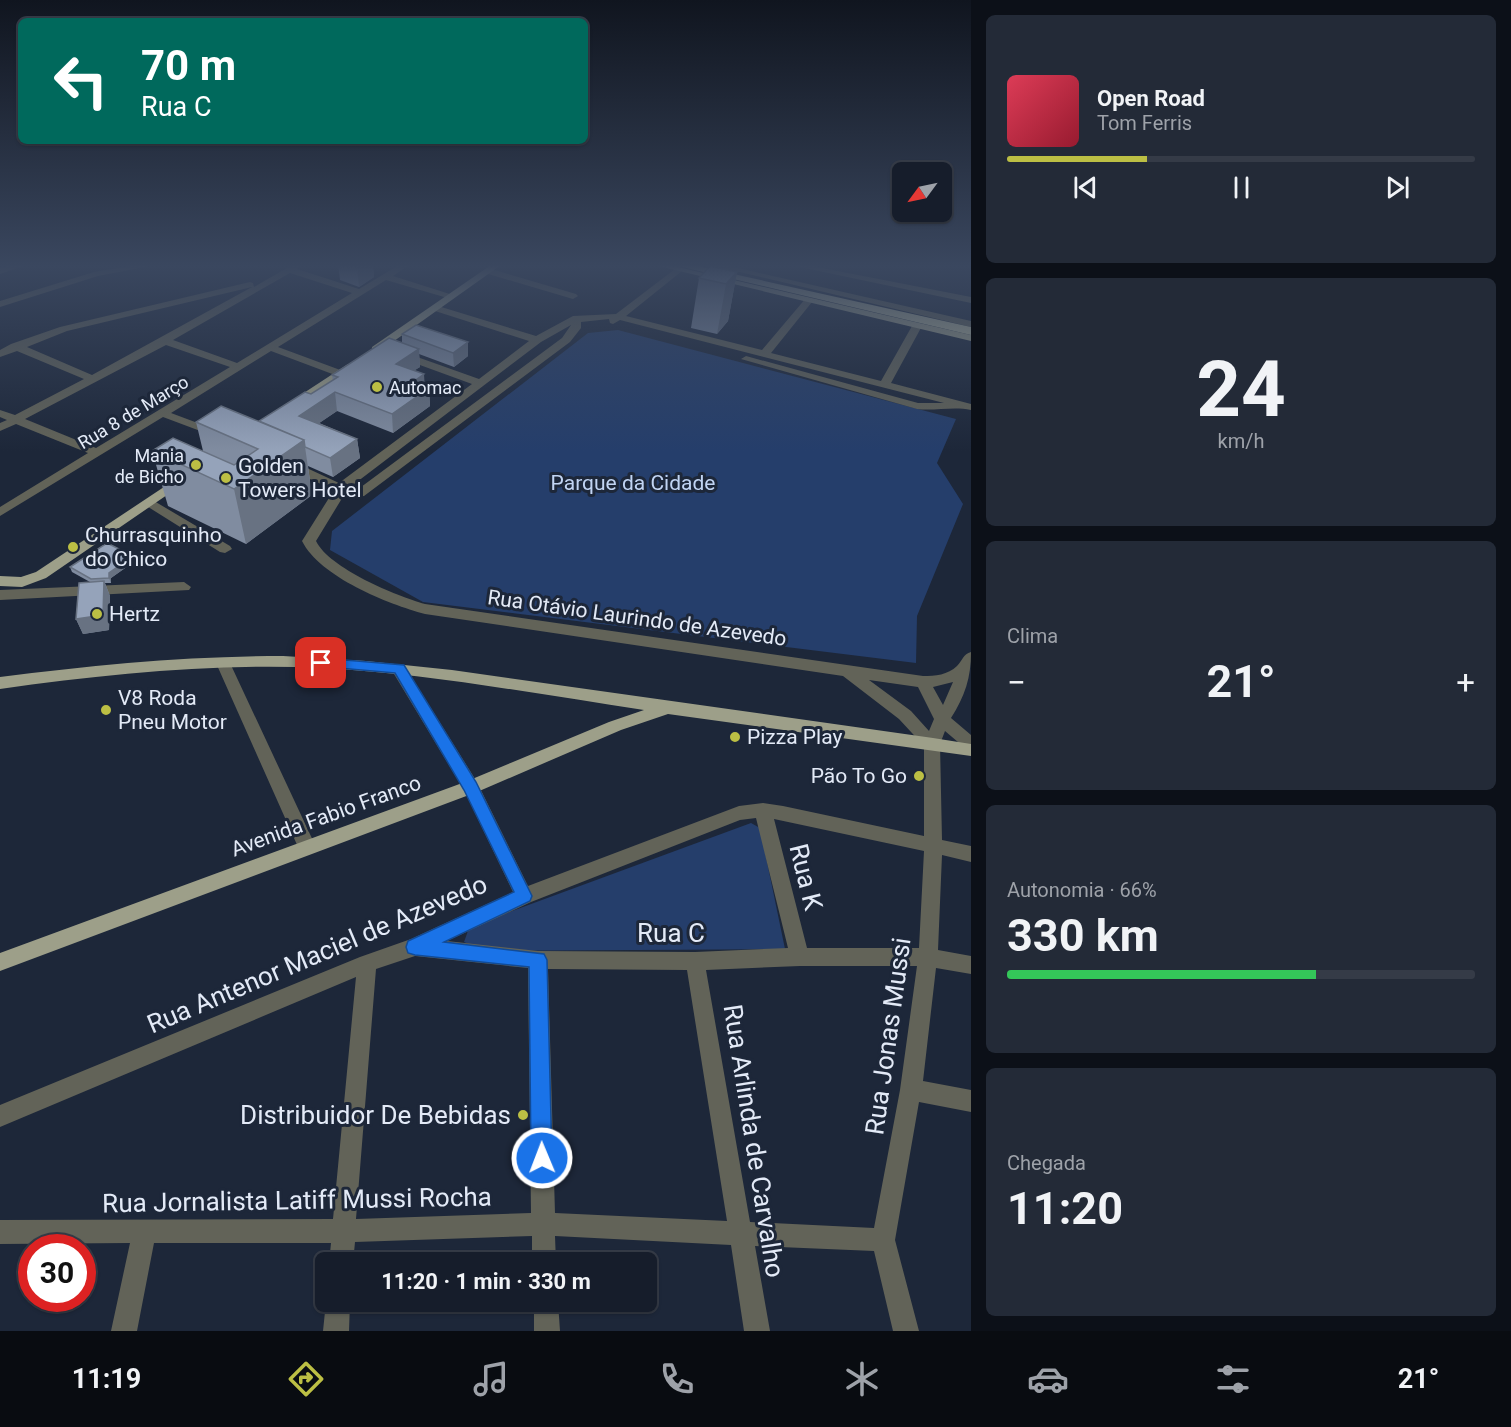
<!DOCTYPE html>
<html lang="pt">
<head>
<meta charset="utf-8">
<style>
	:root { --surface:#161d2b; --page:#232a37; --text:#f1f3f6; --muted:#9ea2a9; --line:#353b47; --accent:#bcbf44 }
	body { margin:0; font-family:Roboto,sans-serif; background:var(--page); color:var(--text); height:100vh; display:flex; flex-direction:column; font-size:22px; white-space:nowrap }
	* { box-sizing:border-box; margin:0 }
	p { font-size:20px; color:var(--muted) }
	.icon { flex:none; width:33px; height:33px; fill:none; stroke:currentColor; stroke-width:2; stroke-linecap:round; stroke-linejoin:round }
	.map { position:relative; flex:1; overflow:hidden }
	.drawer { display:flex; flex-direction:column; gap:15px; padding:15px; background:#0c1018; width:540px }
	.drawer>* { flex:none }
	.guide { position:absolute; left:18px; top:18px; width:570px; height:126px; border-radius:9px; box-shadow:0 2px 4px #0004,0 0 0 2px var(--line); background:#00695c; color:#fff; overflow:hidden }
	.needle { width:39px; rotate:237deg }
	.buttons { position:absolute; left:892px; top:162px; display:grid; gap:12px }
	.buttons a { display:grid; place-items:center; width:60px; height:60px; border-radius:9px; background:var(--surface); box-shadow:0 2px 4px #0004,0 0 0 2px var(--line); font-size:30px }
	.speed { position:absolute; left:18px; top:1234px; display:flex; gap:12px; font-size:30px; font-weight:700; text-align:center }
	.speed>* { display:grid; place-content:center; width:78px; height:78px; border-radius:50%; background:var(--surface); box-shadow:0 2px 4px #0004,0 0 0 2px var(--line); line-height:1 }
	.speed .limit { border:9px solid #d22; background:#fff; color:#111 }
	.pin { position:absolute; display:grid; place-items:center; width:51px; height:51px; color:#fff; margin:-26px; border-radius:12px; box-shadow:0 3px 9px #0006 }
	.me { position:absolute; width:66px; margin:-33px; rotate:359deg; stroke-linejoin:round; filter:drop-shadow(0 0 4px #0008) }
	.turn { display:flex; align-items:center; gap:21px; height:126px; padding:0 24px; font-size:27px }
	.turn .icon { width:78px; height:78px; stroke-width:2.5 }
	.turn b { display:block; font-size:42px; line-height:51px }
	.big { font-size:45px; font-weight:700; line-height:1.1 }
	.drawer .card { flex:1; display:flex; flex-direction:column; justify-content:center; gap:9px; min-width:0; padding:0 21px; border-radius:9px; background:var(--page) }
	.drawer .dial { align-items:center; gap:0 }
	.dial b { font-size:78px; line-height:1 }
	.song { display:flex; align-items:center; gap:18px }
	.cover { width:72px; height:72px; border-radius:9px; background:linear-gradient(135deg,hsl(350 70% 55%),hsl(350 70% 35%)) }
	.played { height:6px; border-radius:3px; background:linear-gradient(90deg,var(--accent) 30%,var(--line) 30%) }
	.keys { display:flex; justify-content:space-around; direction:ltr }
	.heat { display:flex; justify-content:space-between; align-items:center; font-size:33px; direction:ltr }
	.charge { height:9px; border-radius:4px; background:linear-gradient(90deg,#34c759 66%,var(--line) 0) }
	.trip { position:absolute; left:315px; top:1252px; width:342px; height:60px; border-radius:9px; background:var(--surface); box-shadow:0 2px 4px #0004,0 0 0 2px var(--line); font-weight:700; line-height:60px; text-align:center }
	.tabs { display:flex; height:96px; justify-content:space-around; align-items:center; background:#090c11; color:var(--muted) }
	.tabs .icon { width:42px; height:42px }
	.tabs .active { color:var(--accent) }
	.tabs b { font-size:27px; color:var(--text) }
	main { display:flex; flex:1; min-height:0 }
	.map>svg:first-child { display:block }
	.green { fill:#253e6b }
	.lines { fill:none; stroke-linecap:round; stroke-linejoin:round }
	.minor { fill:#626358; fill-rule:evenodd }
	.major { fill:#9d9f89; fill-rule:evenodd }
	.highway { fill:#b5b79c; fill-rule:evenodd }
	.wall { fill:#808ca0 }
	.shaded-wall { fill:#687282 }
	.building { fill:#95a3ba; stroke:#687282; stroke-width:1.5 }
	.route { fill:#1a73e8; stroke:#114b97; stroke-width:1.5 }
	.poi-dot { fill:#bcbf44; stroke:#1d2739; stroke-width:2 }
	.labels { text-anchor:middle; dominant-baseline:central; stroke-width:6; stroke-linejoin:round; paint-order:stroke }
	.far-poi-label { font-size:18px; fill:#e3eaf7; stroke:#1d2739; text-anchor:start }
	.far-street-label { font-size:18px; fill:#e3eaf7; stroke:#1d2739 }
	.poi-label { font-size:21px; fill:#e3eaf7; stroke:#1d2739; text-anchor:start }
	.park-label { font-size:21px; fill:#c1d4f3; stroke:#1d2739 }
	.street-label { font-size:21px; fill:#e3eaf7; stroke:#1d2739 }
	.near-street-label { font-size:26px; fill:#e3eaf7; stroke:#1d2739 }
	.near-poi-label { font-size:26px; fill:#e3eaf7; stroke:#1d2739; text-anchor:end }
</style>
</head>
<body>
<main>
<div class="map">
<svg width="971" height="1331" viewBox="0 0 971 1331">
	<rect width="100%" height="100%" fill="#1d2739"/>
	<!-- green -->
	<path class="green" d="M618,330L956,419L937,463L963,504L917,616L916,663L423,602L330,550L332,531L588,333Z
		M751,823L760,828L785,949L484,951L464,942L469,928L474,925Z"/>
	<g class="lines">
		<!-- minor -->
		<path class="minor" d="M12,265H26L0,274V268Z
			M136,265H155L98,276L0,307V301L94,272Z
			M292,265H302L297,269L359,289L399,265H409L393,276L456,296L451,299L386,280L278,347L343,371V375H335L271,351L171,413L219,431V435H211L163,417L0,516V507L88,453L16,424L0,431V423L7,420L0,417V410L15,415L84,379L17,351L0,357V350L11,344L60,327L250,282L253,283L254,287ZM290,273L352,293L237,363L173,340ZM252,287L92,375L27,347L67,331ZM166,345L230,367L96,448L25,419Z
			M710,265H725L971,321V327Z
			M790,265H807L971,297V303Z
			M679,266L684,269L682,271L626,316L762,350L806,298H812V302L771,353L881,381L912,326L920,324L922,326L891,383L971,404V410C954,406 935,411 917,409L741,359L746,356L918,403H944L620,320L613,324L610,323L609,319L581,322V328L570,342L364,496L352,498L344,495L316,541C329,568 396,596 425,604L923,676C935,676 948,675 957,666C963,660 963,654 971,652C971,678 965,696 951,718L971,735V750L965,748L945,731L940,744L942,840L971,846V862L942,855L938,950L971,956V974L936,968L923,1081L971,1090V1112L919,1102L895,1240L919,1331H893L874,1251L755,1246L770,1331H744L731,1245L555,1236L556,1263H532V1236L355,1242L353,1263H329L331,1243H154L137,1331H111L130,1243L0,1244V1220L333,1219L356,977L0,1127V1105L360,957L411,939L513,892L464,790L391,669L394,665H404L477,782L528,886L739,806L763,803L783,806L924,836V746L899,719L843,676L425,614C388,604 320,577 302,541L334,490L288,469V463H296L339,483L472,384L398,357V353H406L479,379L529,341L432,310V306H438L536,336L573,316L616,314ZM571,325L562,338L357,490L349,488L541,342ZM869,680L918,687L934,719L929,731L911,711ZM953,682L943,705L933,687ZM756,818L788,948L695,952L538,951L447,941L531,902L740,820ZM774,819L924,851L919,948H807ZM415,956L528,968L531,1213L356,1219L376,969ZM800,966H917L900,1090L874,1228L750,1222L706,970ZM548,969L687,970L727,1221L555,1213Z
			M488,268L576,294L578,296L573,299L485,273L483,271Z
			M149,498L230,546L232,549L225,553L220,552L145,505L143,502Z
			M184,582L191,587L189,590L0,600V590Z
			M223,658L230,663L316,847L313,852L307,855L301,852L298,847L216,663Z
			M326,1302H350L349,1331H323Z
			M534,1302H558L560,1331H534Z"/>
		<!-- major -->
		<path class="major" d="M491,265H501L380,351H372V347Z
			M654,265H669L971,335V341Z
			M348,364L352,365V369L298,406H290V402Z
			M179,477L183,478V484L46,578L22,587L0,586V576L21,577L36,572Z
			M283,656L366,661L452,670L933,738L971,744V756L668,714L621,730L477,792L0,971V953L465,782L609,722L644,710C537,694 431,674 323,668C215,663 107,674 0,689V677C94,665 188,656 283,656Z"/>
		<!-- highway -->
		<path class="highway" d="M674,265H693L971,327V335Z"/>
	</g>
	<!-- wall -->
	<path class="wall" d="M338,265H373L374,277L359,287L340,280Z
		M737,272L728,321L717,334L691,328L699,278Z
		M402,334L468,342V356L454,367L419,354L420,367L414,370L424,374V386L429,388L430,406L393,433L337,411L319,423L357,439L360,458L333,477L308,466L312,495L246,544L168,506L152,451H203L196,422L259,421L311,394L333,381L332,375L402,343Z
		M133,556L135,561L111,578V583H105L110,596L109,630L83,634L76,619L90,582L72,572L70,567Z"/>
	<!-- shaded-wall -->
	<path class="shaded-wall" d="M357,265H373L374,277L359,287Z
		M737,272L728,321L717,334L726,284Z
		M468,342V356L454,367L453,353Z
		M419,349L420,367L397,382L396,364Z
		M424,374L425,391L429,388L430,406L393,433L392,414L413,382Z
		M335,392L337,411L302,435L299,416Z
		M357,439L360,458L333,477L330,458Z
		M304,440L312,495L246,544L234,489Z
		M133,556L135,561L111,578V583L109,578V573Z
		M104,581L110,596L109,630L83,634L76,619Z"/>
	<!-- building -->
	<path class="building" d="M710,266L737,272L726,284L699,278Z
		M416,325L468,342L453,353L402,334Z
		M389,338L419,349L396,364L424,374L413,382L429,388L392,414L335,392L299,416L357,439L330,458L305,447L304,440L259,421L305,392L311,394L338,377L332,375Z
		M221,406L304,440L234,489L152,451L173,438L234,465L258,449L196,422Z
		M107,543L133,556L109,573V578L91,579L70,567Z
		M104,581L103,615L76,619L79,583Z"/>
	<!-- sky -->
	<linearGradient id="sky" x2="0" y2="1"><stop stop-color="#10151f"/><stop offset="0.59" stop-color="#3a475f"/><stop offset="1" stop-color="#3a475f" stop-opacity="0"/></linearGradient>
	<rect width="971" height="451" fill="url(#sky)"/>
	<!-- route -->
	<path class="route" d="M321,658L404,665L476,782L532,896L530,901L444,942L544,954L547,960L552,1158L549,1166L542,1168L534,1166L531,1158L529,967L415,955L408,953L406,947L408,941L514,892L464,790L395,673L316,666V660Z"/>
	<!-- markers -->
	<g class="poi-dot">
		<circle cx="377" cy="387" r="6"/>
		<circle cx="196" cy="465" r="6"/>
		<circle cx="226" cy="478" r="6"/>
		<circle cx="73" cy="547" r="6"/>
		<circle cx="97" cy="614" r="6"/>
		<circle cx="106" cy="710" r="6"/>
		<circle cx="735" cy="737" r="6"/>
		<circle cx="919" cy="776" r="6"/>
		<circle cx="523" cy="1115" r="6"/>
	</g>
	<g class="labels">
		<!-- far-poi labels -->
		<g class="far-poi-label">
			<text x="389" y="387">Automac</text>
			<text x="184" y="455" text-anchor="end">Mania<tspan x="184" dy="21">de Bicho</tspan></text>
		</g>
		<!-- far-street labels -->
		<g class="far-street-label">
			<text transform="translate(133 412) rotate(-31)">Rua 8 de Março</text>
		</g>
		<!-- poi labels -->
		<g class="poi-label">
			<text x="238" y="466">Golden<tspan x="238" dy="24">Towers Hotel</tspan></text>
			<text x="85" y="535">Churrasquinho<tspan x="85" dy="24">do Chico</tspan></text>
			<text x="109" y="614">Hertz</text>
			<text x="118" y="698">V8 Roda<tspan x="118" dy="24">Pneu Motor</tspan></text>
			<text x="747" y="737">Pizza Play</text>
			<text x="907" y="776" text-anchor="end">Pão To Go</text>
		</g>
		<!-- park labels -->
		<g class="park-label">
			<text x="633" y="483">Parque da Cidade</text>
		</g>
		<!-- street labels -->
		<g class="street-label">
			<text transform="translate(637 618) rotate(8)">Rua Otávio Laurindo de Azevedo</text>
			<text transform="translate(326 816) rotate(-20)">Avenida Fabio Franco</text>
		</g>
		<!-- near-street labels -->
		<g class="near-street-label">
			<text transform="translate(806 877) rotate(76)">Rua K</text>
			<text x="671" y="933">Rua C</text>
			<text transform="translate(317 954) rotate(-23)">Rua Antenor Maciel de Azevedo</text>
			<text transform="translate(888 1036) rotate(-82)">Rua Jonas Mussi</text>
			<text transform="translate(754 1141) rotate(81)">Rua Arlinda de Carvalho</text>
			<text transform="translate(297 1200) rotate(-1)">Rua Jornalista Latiff Mussi Rocha</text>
		</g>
		<!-- near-poi labels -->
		<g class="near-poi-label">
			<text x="511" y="1115">Distribuidor De Bebidas</text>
		</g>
	</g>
</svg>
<div class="buttons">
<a><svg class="needle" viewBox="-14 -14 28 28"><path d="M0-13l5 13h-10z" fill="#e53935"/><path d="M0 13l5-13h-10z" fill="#9ea2a9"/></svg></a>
</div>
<div class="speed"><div class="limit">30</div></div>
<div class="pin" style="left:321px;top:663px;background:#d93025"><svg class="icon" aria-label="arrive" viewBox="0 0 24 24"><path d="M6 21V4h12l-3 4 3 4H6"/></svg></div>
<svg class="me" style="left:542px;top:1158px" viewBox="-20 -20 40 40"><circle r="17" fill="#1a73e8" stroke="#fff" stroke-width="3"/><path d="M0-11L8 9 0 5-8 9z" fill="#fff"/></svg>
<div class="trip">11:20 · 1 min · 330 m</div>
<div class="guide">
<div class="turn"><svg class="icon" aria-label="left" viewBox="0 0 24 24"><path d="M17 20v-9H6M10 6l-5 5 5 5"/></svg><div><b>70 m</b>Rua C</div></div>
</div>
</div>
<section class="drawer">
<div class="card">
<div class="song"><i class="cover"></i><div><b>Open Road</b><p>Tom Ferris</p></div></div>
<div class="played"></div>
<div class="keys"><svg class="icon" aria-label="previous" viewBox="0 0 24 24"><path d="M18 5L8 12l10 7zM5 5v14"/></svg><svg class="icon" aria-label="pause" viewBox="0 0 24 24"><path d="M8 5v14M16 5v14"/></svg><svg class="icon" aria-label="next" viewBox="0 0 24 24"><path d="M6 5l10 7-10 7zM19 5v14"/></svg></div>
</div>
<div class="card dial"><b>24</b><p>km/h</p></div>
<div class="card"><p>Clima</p>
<div class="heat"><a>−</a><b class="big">21°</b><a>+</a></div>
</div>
<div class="card"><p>Autonomia · 66%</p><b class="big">330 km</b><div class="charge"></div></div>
<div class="card"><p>Chegada</p><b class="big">11:20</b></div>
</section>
</main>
<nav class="tabs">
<b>11:19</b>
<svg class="icon active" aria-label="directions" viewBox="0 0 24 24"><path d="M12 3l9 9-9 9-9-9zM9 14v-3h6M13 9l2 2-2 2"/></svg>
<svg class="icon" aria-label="music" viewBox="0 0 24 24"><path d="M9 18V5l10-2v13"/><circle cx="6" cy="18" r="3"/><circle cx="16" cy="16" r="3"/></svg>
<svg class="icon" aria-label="phone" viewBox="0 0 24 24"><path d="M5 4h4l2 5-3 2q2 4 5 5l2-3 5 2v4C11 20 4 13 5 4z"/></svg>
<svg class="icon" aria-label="climate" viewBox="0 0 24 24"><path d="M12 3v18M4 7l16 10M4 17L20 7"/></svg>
<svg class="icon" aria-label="car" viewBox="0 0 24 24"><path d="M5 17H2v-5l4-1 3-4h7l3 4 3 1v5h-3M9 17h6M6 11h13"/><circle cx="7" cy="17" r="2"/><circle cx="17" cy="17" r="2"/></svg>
<svg class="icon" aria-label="filters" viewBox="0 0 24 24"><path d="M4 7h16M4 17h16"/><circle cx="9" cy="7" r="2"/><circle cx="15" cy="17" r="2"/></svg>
<b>21°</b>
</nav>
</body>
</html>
